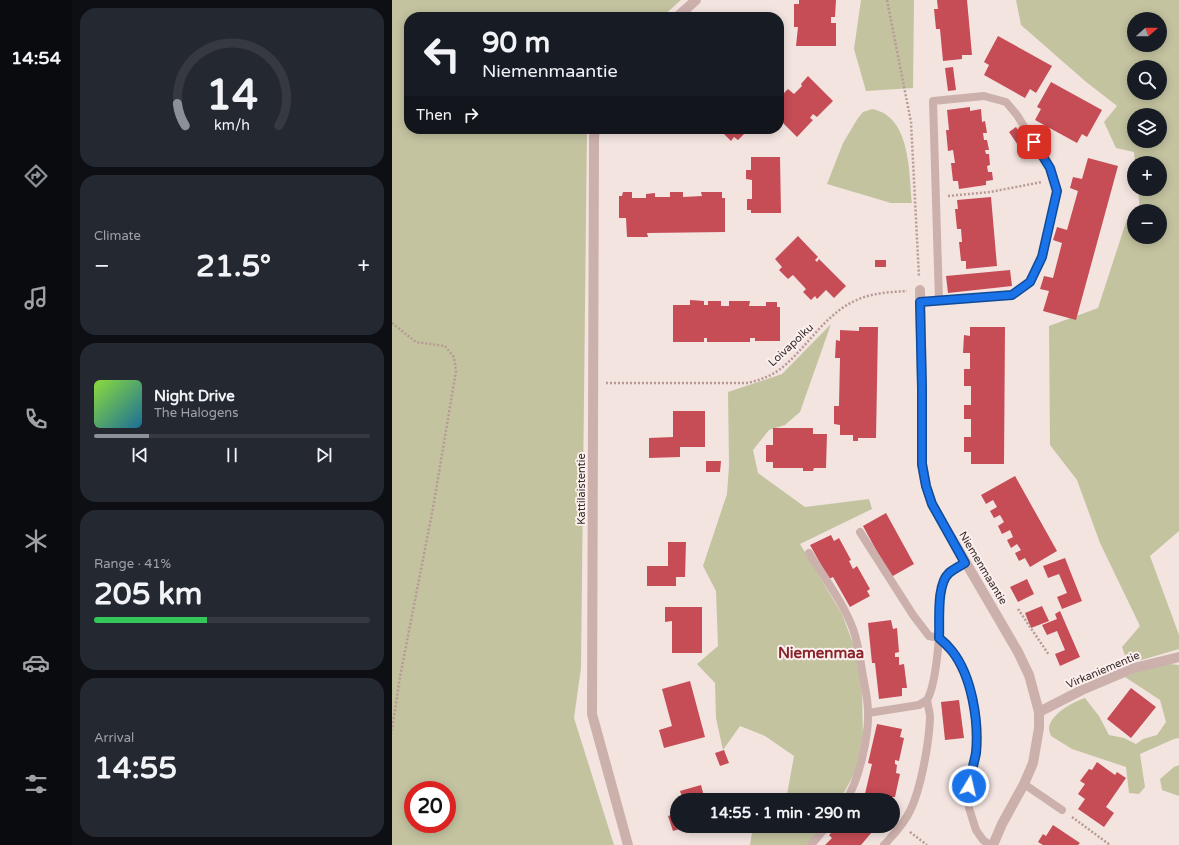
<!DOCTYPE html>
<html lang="en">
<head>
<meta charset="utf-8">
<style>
	:root { --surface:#171b24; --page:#242831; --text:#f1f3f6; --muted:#9ea1a6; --line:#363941; --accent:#8c9099 }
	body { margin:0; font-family:"Varela Round",sans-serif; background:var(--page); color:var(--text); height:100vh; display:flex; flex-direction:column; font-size:15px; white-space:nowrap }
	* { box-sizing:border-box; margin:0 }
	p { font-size:13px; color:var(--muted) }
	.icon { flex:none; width:22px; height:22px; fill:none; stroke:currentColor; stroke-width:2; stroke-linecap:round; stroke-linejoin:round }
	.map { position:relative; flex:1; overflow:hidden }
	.sheet { display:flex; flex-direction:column; gap:8px; padding:8px; background:#0d0f14; width:320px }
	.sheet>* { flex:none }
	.banner { position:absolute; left:12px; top:12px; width:380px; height:122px; border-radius:16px; box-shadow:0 2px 10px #0003; background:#171b24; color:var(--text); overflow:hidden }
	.needle { width:26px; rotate:69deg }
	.buttons { position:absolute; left:735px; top:12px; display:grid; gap:8px }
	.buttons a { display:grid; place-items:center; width:40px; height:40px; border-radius:50%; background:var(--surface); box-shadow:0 2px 10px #0003; font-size:20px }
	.speed { position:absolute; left:12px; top:781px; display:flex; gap:8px; font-size:20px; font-weight:700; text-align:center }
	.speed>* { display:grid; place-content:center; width:52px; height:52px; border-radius:50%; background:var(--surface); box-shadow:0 2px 10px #0003; line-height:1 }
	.speed .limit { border:6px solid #d22; background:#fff; color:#111 }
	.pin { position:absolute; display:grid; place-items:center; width:34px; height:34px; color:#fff; margin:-17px; border-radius:8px; box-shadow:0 2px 6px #0006 }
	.me { position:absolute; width:44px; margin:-22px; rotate:9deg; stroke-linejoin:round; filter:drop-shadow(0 0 3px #0008) }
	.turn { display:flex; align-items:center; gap:14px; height:84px; padding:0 12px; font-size:18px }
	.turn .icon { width:52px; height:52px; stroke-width:2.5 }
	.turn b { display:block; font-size:28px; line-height:34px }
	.then { display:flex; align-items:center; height:38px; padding:0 12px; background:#0003; gap:8px; font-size:15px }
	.big { font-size:30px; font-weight:700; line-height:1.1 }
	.sheet .tile { flex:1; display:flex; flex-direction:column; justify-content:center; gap:6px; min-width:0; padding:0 14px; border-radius:16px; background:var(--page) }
	.sheet .dial { align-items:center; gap:0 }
	.dial svg { height:104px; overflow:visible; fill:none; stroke:var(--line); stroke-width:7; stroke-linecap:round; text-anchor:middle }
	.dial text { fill:var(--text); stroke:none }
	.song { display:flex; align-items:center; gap:12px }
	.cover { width:48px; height:48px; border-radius:6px; background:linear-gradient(135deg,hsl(90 70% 55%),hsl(200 70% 35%)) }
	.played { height:4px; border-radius:2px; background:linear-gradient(90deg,var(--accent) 20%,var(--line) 20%) }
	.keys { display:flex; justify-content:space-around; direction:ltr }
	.heat { display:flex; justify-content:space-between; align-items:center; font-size:22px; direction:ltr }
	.charge { height:6px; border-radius:3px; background:linear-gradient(90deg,#34c759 41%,var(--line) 0) }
	.trip { position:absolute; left:278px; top:793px; width:230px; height:40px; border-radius:20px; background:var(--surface); box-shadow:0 2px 10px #0003; font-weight:700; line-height:40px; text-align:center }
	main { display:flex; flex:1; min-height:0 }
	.tab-bar { display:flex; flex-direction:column; width:72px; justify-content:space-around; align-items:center; background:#090b0e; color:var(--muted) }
	.tab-bar .icon { width:28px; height:28px }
	.tab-bar .active { color:var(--accent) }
	.tab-bar b { font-size:18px; color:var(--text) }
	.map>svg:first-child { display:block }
	.green { fill:#c3c3a0; fill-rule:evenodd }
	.building { fill:#c64c56 }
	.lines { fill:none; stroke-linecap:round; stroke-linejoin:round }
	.path { stroke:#b89996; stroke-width:2.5; stroke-dasharray:2 2; stroke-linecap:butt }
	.service { stroke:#ccb0ac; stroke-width:8 }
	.minor { stroke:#ccb0ac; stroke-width:10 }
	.route-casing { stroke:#114b97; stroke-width:10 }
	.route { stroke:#1a73e8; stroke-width:7 }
	.labels { text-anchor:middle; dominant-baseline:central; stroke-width:4; stroke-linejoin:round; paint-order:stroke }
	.street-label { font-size:11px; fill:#3a2b2b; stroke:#fbf0ed }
	.district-label { font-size:15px; font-weight:bold; fill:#89232c; stroke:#fbf0ed }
</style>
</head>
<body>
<main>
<nav class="tab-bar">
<b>14:54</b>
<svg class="icon active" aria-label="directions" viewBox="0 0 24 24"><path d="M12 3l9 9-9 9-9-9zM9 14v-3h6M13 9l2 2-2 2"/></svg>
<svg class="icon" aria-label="music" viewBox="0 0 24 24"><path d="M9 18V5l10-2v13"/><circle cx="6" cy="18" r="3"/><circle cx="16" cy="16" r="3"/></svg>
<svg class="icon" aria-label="phone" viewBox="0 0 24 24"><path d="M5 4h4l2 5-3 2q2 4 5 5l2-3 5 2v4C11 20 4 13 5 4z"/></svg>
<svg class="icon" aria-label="climate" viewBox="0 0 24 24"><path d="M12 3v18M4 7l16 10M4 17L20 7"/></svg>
<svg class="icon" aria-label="car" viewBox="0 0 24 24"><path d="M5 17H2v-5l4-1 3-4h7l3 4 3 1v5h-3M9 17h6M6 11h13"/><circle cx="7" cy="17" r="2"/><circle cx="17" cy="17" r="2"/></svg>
<svg class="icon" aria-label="filters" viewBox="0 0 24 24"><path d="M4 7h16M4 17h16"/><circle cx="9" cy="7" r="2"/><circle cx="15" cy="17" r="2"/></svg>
</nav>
<section class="sheet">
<div class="tile dial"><svg viewBox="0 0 100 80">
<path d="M14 69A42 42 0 1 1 86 69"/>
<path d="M14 69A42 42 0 0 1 8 52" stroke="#8c9099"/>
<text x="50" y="56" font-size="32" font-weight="700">14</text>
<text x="50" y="72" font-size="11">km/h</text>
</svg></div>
<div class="tile"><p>Climate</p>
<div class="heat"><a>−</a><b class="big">21.5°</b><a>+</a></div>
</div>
<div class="tile">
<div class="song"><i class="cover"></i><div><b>Night Drive</b><p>The Halogens</p></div></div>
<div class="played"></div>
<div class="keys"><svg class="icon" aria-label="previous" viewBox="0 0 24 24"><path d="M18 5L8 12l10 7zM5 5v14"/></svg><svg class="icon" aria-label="pause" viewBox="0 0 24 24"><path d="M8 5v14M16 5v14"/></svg><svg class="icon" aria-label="next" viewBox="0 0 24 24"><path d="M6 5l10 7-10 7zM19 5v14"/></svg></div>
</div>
<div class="tile"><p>Range · 41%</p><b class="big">205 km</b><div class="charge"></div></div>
<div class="tile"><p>Arrival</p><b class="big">14:55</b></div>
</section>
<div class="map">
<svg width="787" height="845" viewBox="0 0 787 845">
	<rect width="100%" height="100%" fill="#f3e4e0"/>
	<!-- green -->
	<path class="green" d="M0,0H289L270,17H17V129H195L189,668L182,718L222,845H0ZM21,790H55V824H21Z
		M469,0H522L521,88L474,91L462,49Z
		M624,0H787V531L758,556L787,635V649L736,664L730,647L748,626L708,543L685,480L658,445L657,326L706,308L735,219L742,216V237H768V211H748L746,189H768V163H743L742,152L724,148L712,122L725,106L693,81L629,25ZM742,19H768V45H742ZM742,67H768V93H742ZM742,115H768V141H742Z
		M480,109C519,116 517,173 520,203H499L435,184L451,143L466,118L471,112Z
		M439,324L408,412L393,425L377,430L361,450L366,473L413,507L477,499L480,509L408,544L450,614L462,646L470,691L471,737L463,772L448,800H394L402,756L373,736L348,726L331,750L324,718L323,683L305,664L326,646L324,591L311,566L335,494L337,466L336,392L390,374Z
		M778,664L787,665V738L782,739L748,754L753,787L747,794L737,793L734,767L680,749L659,736C658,734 657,730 657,727C660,713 681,702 693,698L707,716L717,735L732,738L744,744L751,739L765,735L774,722L768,700L733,677L749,670Z
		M787,765V796L770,790L768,779L782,767Z
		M361,826H430L415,845H358Z"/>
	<!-- building -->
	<path class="building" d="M407,0H444L443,17H439V23H444V46H404L406,27H402V4H407Z
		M545,0H575L580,55H570V59L551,61L548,29H544L542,9H546Z
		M606,36L660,66L644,93L638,89L633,98L592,75L597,65L592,62Z
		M561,67L564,90L556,91L553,68Z
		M416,76L441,101L425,117L421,114L418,118L421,120L405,137L387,119V98L396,89L402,94L410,86L409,84Z
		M659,82L710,110L695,137L690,134L685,143L643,120L649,109L645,107Z
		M578,107V111L589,109L590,122L593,121L595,133H591L592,140H595L597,150H593L594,154H597L598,165L595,166L596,172H600L601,180L594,181V185L567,189L566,181H561L559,163H563L561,150L556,151L554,130H557L555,110Z
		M624,127L641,152L634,157L617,132Z
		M327,129H357L346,140L342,137L339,141Z
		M359,157H388L389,213H359V210H355V199H360V180L354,179V170H359Z
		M696,158L726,166L684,320L651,311L657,291L648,289L652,276L661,278L670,243L661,240L665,227L675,230L686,191L678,188L681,177L690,179Z
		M231,192H240V198H254V194L263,193V197H278V192H291V197L310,196L309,192H330V198H333V232L255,233L256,237H235L234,218H227V196H230Z
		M599,197L605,266L574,269V261H569L567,242H570L569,229H565L563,209H566L565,200Z
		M406,236L426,257L423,260L425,262L427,259L454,286L442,298L434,290L425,299L423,296L419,300L411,292L414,289L401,275L396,279L387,270L390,267L383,259Z
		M483,260H494V267H483Z
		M618,270L620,286L556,293L554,276Z
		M298,300L312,301V305H316V301H329V306H337V301H358L357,306H374V302H385V307H388V341H363V338H358V342H315V338H312V342H281V305H298Z
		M467,327H486L484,438H466V441H461V435H448V425L442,424V406H447L448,358H443L444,340L448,341V330L467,331Z
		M578,327H613L612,464H579V452H572V437H579V419H572V405H579V386H572V369H578V353H571L572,335L578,336Z
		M281,411H313V447H288V457L257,458V438L281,437Z
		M381,428H421V434H435L434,468H422L421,471H411V468H381V462H374V445H381Z
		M314,461H329L328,472H314Z
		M623,476L665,551L638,567L633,558L627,561L623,553L629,550L625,544L619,548L615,540L621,537L618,530L610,534L606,526L612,522L608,515L602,518L598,511L605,507L601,500L594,504L589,495Z
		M494,513L522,564L499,577L471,526Z
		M439,535L442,541L447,538L459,560L457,561L461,569L465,566L478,589L475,591L478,596L458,607L441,577L437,579L418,545Z
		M276,542H294L293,577H284V586H255V566H276Z
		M673,558L690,601L670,609L665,597L675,593L667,574L656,578L651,566Z
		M635,579L642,594L626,602L618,587Z
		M650,606L657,621L639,628L633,613Z
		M273,607H310V653H280V621L273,622Z
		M668,611L688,657L668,666L663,654L673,650L665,631L655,635L650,625L665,619L663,614Z
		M499,620L501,629L505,628L507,652L503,653V657H507V665L512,664L515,688H510V696L487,699L483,663H480L476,623Z
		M298,681L313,737L272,748L267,730L280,726L270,689Z
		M739,688L764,707L739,738L715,719Z
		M567,700L572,738L553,740L549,702Z
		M485,724L510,729L508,737L512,738L507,761L503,760V764L505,765L504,773L508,774L503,797H499L498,800H478L472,798L480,764L476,763Z
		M332,750L337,763L328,766L323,753Z
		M705,762L723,775L725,772L734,778L714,807L722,813L712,827L686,809L693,799L686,794L693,784L688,781L697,769L700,770Z
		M309,785L313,800H291L288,791Z
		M285,813V826H298L281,831L276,816Z
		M661,825L688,843L686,845H651L646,842L651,834L654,836Z
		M446,826H481L478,830L480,832L469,845H433L440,838L437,835Z"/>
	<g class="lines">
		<!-- path -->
		<path class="path" d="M495,0L519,122L527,277
			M556,196L598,192L650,182
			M0,323L24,342L53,346L62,357L64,371L41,508L8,677L0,730
			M214,383H356C367,380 377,377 387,370C415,349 432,313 467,299C481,293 499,292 515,291
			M626,609L657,655
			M680,817L718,845
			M518,832L535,845"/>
		<!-- service -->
		<path class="service" d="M528,302L620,295L638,282L650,257L665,191L658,168L625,115L614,102L592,96L541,101L547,301
			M468,532L521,615L537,636L547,638L561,652L572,673L581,697L584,720V754L578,775L577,808L584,830L591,840L598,845
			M417,553C431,576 451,602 461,629C465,640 467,652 469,664C471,680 476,696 476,712C477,735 467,781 454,800
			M476,713L527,705L535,700C543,687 547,645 547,630C548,612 545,590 555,575C559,570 568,566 573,563
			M632,784L670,810
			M419,845L435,826
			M492,845C501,835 512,824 518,811C529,789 537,743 538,718C538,713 536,706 535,700"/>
		<!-- minor -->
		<path class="minor" d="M285,17L304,0
			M203,129L202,138L200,714L236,845
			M528,290L530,388V464L534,486L540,504L553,527L626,652L637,675L647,712V728L641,763L632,784L610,824L601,845
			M647,712L690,690L742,668L787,657"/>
	</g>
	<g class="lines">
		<!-- route casing -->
		<g class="route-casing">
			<path id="route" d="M577,786C578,775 582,764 584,753C587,722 580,676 560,651C556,646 552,642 547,638C548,621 544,585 557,573C562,569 568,566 573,563L540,504L534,486L530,464V388L528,302L620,295L638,282L650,257L665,191L658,168L642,142"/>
		</g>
		<!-- route -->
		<use href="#route" class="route"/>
	</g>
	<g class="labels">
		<!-- street labels -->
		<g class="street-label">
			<text transform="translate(399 345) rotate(-43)">Loivapolku</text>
			<text transform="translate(189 489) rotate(-90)">Kattilaistentie</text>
			<text transform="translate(591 568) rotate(59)">Niemenmaantie</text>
			<text transform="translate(711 670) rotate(-23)">Virkaniementie</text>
		</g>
		<!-- district labels -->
		<g class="district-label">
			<text x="429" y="653">Niemenmaa</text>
		</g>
	</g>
</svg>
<div class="buttons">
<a><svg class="needle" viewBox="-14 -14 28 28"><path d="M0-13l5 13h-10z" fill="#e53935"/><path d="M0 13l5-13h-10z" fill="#9ea1a6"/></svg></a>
<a><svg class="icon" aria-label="search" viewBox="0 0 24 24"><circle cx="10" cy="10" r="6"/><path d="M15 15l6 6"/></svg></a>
<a><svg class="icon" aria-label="layers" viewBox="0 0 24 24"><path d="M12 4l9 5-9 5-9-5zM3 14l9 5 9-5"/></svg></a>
<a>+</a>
<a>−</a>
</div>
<div class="speed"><div class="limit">20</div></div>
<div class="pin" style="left:642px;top:142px;background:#d93025"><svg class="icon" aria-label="arrive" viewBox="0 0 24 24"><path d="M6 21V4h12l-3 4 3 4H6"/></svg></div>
<svg class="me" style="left:577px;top:786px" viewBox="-20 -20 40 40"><circle r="17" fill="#1a73e8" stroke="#fff" stroke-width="3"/><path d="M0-11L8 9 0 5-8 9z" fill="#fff"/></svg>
<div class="trip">14:55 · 1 min · 290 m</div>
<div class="banner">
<div class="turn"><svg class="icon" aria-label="left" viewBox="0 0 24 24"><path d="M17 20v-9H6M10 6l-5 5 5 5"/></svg><div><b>90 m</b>Niemenmaantie</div></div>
<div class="then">Then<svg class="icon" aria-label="right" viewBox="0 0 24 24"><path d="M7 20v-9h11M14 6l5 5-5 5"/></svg></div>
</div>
</div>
</main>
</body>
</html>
